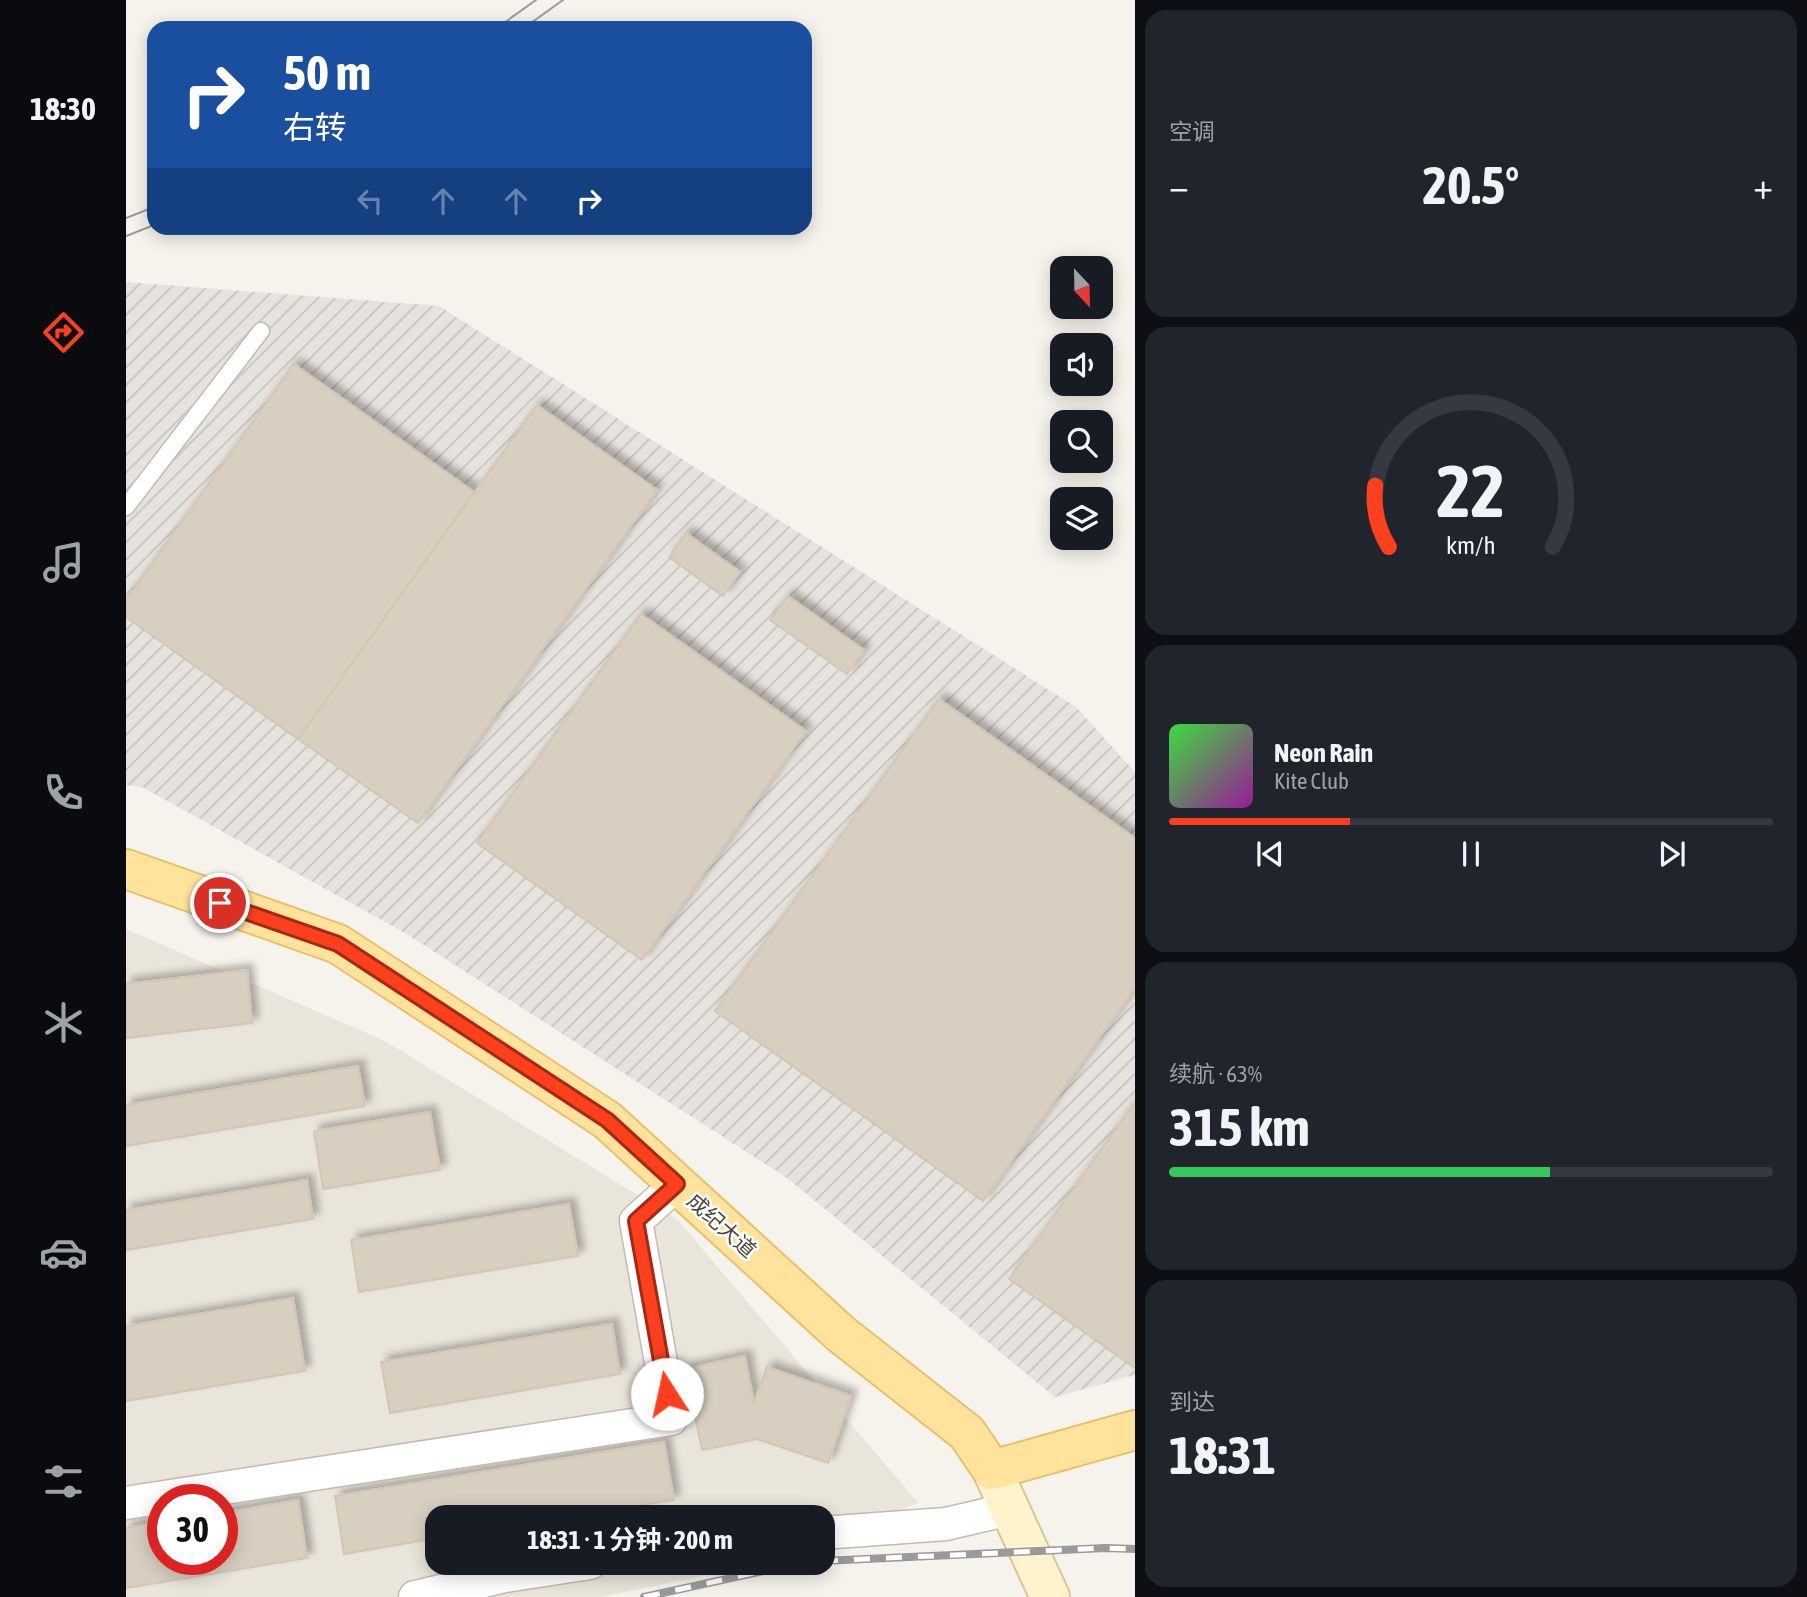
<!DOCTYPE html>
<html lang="zh">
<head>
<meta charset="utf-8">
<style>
	:root { --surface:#171b24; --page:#20242c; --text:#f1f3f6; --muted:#9ea1a6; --line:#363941; --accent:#fc3f1d }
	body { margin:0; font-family:"Asap Condensed","Noto Sans SC",sans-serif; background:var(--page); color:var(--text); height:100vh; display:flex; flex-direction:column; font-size:26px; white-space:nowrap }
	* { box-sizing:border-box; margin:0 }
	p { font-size:23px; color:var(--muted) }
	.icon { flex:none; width:38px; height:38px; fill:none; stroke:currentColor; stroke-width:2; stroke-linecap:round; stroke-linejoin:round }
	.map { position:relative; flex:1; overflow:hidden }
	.details { display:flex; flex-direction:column; gap:10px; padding:10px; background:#0d0f14; width:672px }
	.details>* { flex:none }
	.hud { position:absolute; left:21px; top:21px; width:665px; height:214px; border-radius:21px; box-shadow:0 4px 18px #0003; background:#1a4fa0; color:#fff; overflow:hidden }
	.needle { width:46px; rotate:158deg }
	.tools { position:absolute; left:924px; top:256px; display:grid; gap:14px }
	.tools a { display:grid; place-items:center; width:63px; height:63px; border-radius:14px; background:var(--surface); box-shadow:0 4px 18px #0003; font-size:35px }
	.speed { position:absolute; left:21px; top:1484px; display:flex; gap:14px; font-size:35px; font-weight:700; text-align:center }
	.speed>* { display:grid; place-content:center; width:91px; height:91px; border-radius:50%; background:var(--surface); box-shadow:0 4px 18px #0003; line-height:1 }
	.speed .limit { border:10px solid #d22; background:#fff; color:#111 }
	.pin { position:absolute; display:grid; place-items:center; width:60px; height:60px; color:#fff; margin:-30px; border:4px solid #fff; border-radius:50%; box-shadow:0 2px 7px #0007 }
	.me { position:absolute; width:77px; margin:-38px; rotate:350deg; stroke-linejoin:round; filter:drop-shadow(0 0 5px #0008) }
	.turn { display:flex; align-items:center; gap:24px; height:147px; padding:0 21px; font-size:32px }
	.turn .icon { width:91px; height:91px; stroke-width:2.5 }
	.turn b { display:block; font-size:49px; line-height:60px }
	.lanes { display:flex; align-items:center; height:66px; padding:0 21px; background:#0003; justify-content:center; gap:35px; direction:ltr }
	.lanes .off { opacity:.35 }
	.big { font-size:52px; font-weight:700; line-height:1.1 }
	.details .widget { flex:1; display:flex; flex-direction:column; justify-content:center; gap:10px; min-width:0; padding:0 24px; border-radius:21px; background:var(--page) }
	.details .dial { align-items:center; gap:0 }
	.dial svg { height:182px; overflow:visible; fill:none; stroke:var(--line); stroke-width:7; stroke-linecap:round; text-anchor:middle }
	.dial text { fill:var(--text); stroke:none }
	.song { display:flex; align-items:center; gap:21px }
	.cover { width:84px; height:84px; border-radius:10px; background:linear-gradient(135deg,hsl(120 70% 55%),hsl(300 70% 35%)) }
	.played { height:7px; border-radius:4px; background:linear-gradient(90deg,var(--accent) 30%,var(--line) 30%) }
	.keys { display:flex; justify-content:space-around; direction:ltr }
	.heat { display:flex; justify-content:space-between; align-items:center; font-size:38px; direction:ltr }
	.charge { height:10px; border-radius:5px; background:linear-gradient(90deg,#34c759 63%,var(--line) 0) }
	.trip { position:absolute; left:299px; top:1505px; width:410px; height:70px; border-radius:21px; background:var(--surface); box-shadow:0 4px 18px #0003; font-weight:700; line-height:70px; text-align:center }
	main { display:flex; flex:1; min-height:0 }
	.tab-bar { display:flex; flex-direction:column; width:126px; justify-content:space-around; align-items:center; background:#090b0e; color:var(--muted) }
	.tab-bar .icon { width:49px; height:49px }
	.tab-bar .active { color:var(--accent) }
	.tab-bar b { font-size:32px; color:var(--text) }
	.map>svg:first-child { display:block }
	.residential { fill:#eae5da; fill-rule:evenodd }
	.industrial { fill:url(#industrial-furrows) }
	.building { fill:#d8cfc1; stroke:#d3c7b4; stroke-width:2; filter:url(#shadow) }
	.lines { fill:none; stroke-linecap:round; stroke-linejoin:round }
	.service-casing { stroke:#c2bbae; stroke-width:19 }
	.minor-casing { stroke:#c2bbae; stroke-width:35 }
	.secondary-casing { stroke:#d6c79b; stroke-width:42 }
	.primary-casing { stroke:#e6c16a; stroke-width:42 }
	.service { stroke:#fff; stroke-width:16 }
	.minor { stroke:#fff; stroke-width:32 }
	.secondary { stroke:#fff3cd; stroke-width:38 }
	.primary { stroke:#ffe39c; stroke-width:38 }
	.tram { stroke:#9a9a9a; stroke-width:2 }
	.rail-casing { stroke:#9a9a9a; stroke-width:8 }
	.rail { stroke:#fff; stroke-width:5; stroke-dasharray:16; stroke-linecap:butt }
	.route-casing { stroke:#a42913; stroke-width:18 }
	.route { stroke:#fc3f1d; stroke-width:12 }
	.labels { text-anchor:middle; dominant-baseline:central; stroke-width:5; stroke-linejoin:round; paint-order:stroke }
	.street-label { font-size:21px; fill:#4b4439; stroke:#fff }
</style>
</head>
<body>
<main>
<nav class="tab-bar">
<b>18:30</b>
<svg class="icon active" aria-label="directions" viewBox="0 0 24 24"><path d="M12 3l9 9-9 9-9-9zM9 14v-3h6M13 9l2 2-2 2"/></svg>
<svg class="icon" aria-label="music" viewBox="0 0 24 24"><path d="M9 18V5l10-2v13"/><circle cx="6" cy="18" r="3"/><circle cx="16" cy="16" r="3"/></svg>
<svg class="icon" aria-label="phone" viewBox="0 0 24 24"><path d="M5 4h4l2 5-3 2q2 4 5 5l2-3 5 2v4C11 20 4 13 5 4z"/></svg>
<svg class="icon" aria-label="climate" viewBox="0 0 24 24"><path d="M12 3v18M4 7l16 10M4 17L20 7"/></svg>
<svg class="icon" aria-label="car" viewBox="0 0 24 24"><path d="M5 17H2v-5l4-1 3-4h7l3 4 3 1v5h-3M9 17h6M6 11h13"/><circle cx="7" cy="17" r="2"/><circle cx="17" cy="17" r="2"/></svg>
<svg class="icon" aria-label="filters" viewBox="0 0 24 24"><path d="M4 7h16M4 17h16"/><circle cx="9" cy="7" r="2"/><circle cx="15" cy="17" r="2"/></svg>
</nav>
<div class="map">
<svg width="1009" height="1597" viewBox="0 0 1009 1597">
	<defs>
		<pattern id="industrial-furrows" width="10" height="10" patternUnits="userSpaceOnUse" patternTransform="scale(1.75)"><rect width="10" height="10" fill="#e6e2dd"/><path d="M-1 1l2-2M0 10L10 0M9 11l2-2" fill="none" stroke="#c7c3be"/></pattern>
		<filter id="shadow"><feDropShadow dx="6" dy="-6" stdDeviation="3.5" flood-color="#0004"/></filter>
	</defs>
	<rect width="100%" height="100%" fill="#f6f3ec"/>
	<!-- residential -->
	<path class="residential" d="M0,929L257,1040L551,1219L792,1503L697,1541L696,1517H312V1563H640L475,1597H0ZM37,1500H96V1559H37Z"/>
	<!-- industrial -->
	<path class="industrial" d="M0,282L313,306L950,707L1009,772V1375L929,1397L661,1178L279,933L16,787L0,785Z"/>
	<!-- building -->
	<path class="building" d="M168,364L348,492L172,739L0,617V600Z
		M411,405L531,490L292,823L172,739Z
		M560,533L614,572L597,596L543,557Z
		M662,596L738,650L721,674L644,620Z
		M515,614L680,731L516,960L351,843Z
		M813,699L1009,838V988L857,1201L589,1011Z
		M121,970L126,1023L0,1038V984Z
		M232,1066L239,1106L0,1146V1105Z
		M1009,1102V1368L883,1279Z
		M304,1112L314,1170L197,1189L188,1131Z
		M181,1180L187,1219L0,1250V1210Z
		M443,1204L452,1256L233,1292L225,1240Z
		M167,1298L179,1371L0,1401V1326Z
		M486,1324L494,1374L264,1413L255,1362Z
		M619,1356L628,1403L641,1367L725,1396L702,1463L631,1439L576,1450L559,1369Z
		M538,1442L548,1500L441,1517H312V1538L218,1554L209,1496Z
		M172,1500L181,1558L0,1588V1528L37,1522V1559H96V1513Z"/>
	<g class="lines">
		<!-- service casing -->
		<g class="service-casing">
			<path id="service" d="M0,507L135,331"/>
		</g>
		<!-- minor casing -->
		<g class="minor-casing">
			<path id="minor" d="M0,1503L545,1419L510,1221L551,1184
				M696,1533L820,1524L884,1509
				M289,1597L379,1576L464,1563"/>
		</g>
		<!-- secondary casing -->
		<g class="secondary-casing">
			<path id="secondary" d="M866,1470L924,1597"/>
		</g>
		<!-- primary casing -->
		<g class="primary-casing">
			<path id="primary" d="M0,869L212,944L481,1120L715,1334L841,1433L866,1470L1009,1430"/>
		</g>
		<!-- service -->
		<use href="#service" class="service"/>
		<!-- minor -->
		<use href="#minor" class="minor"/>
		<!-- secondary -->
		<use href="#secondary" class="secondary"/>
		<!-- primary -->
		<use href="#primary" class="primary"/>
		<!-- tram -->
		<path class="tram" d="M371,28L410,0
			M398,28L437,0
			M0,218L28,207
			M0,236L28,225"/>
		<!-- rail casing -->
		<g class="rail-casing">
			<path id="rail" d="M696,1561L980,1548L1009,1549
				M518,1597L674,1563"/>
		</g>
		<!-- rail -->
		<use href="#rail" class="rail"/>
	</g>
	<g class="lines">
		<!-- route casing -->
		<g class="route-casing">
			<path id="route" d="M94,903L212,944L481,1120L551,1184L510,1221L541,1394"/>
		</g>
		<!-- route -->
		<use href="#route" class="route"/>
	</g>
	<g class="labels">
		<!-- street labels -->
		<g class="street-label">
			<text transform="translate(596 1225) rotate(42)">成纪大道</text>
		</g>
	</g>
</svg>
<div class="tools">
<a><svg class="needle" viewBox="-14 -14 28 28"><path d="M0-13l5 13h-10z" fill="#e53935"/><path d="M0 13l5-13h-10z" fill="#9ea1a6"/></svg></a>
<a><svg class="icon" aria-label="sound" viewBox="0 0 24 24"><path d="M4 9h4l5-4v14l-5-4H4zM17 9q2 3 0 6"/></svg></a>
<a><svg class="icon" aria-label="search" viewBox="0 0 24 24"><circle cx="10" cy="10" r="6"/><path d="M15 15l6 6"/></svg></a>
<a><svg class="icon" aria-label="layers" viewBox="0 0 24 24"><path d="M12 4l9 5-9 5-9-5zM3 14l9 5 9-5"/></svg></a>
</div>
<div class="speed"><div class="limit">30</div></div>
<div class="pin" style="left:94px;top:903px;background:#d93025"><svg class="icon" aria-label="arrive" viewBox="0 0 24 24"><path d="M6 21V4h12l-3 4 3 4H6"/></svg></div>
<svg class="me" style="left:541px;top:1394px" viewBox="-20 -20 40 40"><circle r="19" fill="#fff"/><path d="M0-13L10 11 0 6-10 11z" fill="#fc3f1d"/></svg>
<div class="trip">18:31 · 1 分钟 · 200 m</div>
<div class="hud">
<div class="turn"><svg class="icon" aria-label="right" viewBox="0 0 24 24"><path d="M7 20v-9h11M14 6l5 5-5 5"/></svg><div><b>50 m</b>右转</div></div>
<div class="lanes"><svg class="icon off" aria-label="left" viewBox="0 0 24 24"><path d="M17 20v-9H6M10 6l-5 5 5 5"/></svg><svg class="icon off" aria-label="ahead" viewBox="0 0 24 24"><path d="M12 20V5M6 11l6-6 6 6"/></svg><svg class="icon off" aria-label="ahead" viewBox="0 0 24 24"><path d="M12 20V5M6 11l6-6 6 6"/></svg><svg class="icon" aria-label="right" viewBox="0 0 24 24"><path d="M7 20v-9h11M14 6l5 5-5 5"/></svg></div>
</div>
</div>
<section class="details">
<div class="widget"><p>空调</p>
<div class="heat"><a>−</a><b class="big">20.5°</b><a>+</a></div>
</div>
<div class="widget dial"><svg viewBox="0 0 100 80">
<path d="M14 69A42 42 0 1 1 86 69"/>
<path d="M14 69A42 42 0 0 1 8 42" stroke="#fc3f1d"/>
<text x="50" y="56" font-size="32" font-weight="700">22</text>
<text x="50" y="72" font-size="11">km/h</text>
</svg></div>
<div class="widget">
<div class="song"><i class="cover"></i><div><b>Neon Rain</b><p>Kite Club</p></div></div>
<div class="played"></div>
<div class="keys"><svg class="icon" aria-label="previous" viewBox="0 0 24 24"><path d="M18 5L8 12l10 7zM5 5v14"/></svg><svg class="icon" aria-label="pause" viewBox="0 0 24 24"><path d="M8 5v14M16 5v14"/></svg><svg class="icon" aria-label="next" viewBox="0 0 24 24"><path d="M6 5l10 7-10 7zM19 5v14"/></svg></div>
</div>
<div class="widget"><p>续航 · 63%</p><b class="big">315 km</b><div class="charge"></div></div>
<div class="widget"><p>到达</p><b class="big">18:31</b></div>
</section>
</main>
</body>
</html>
